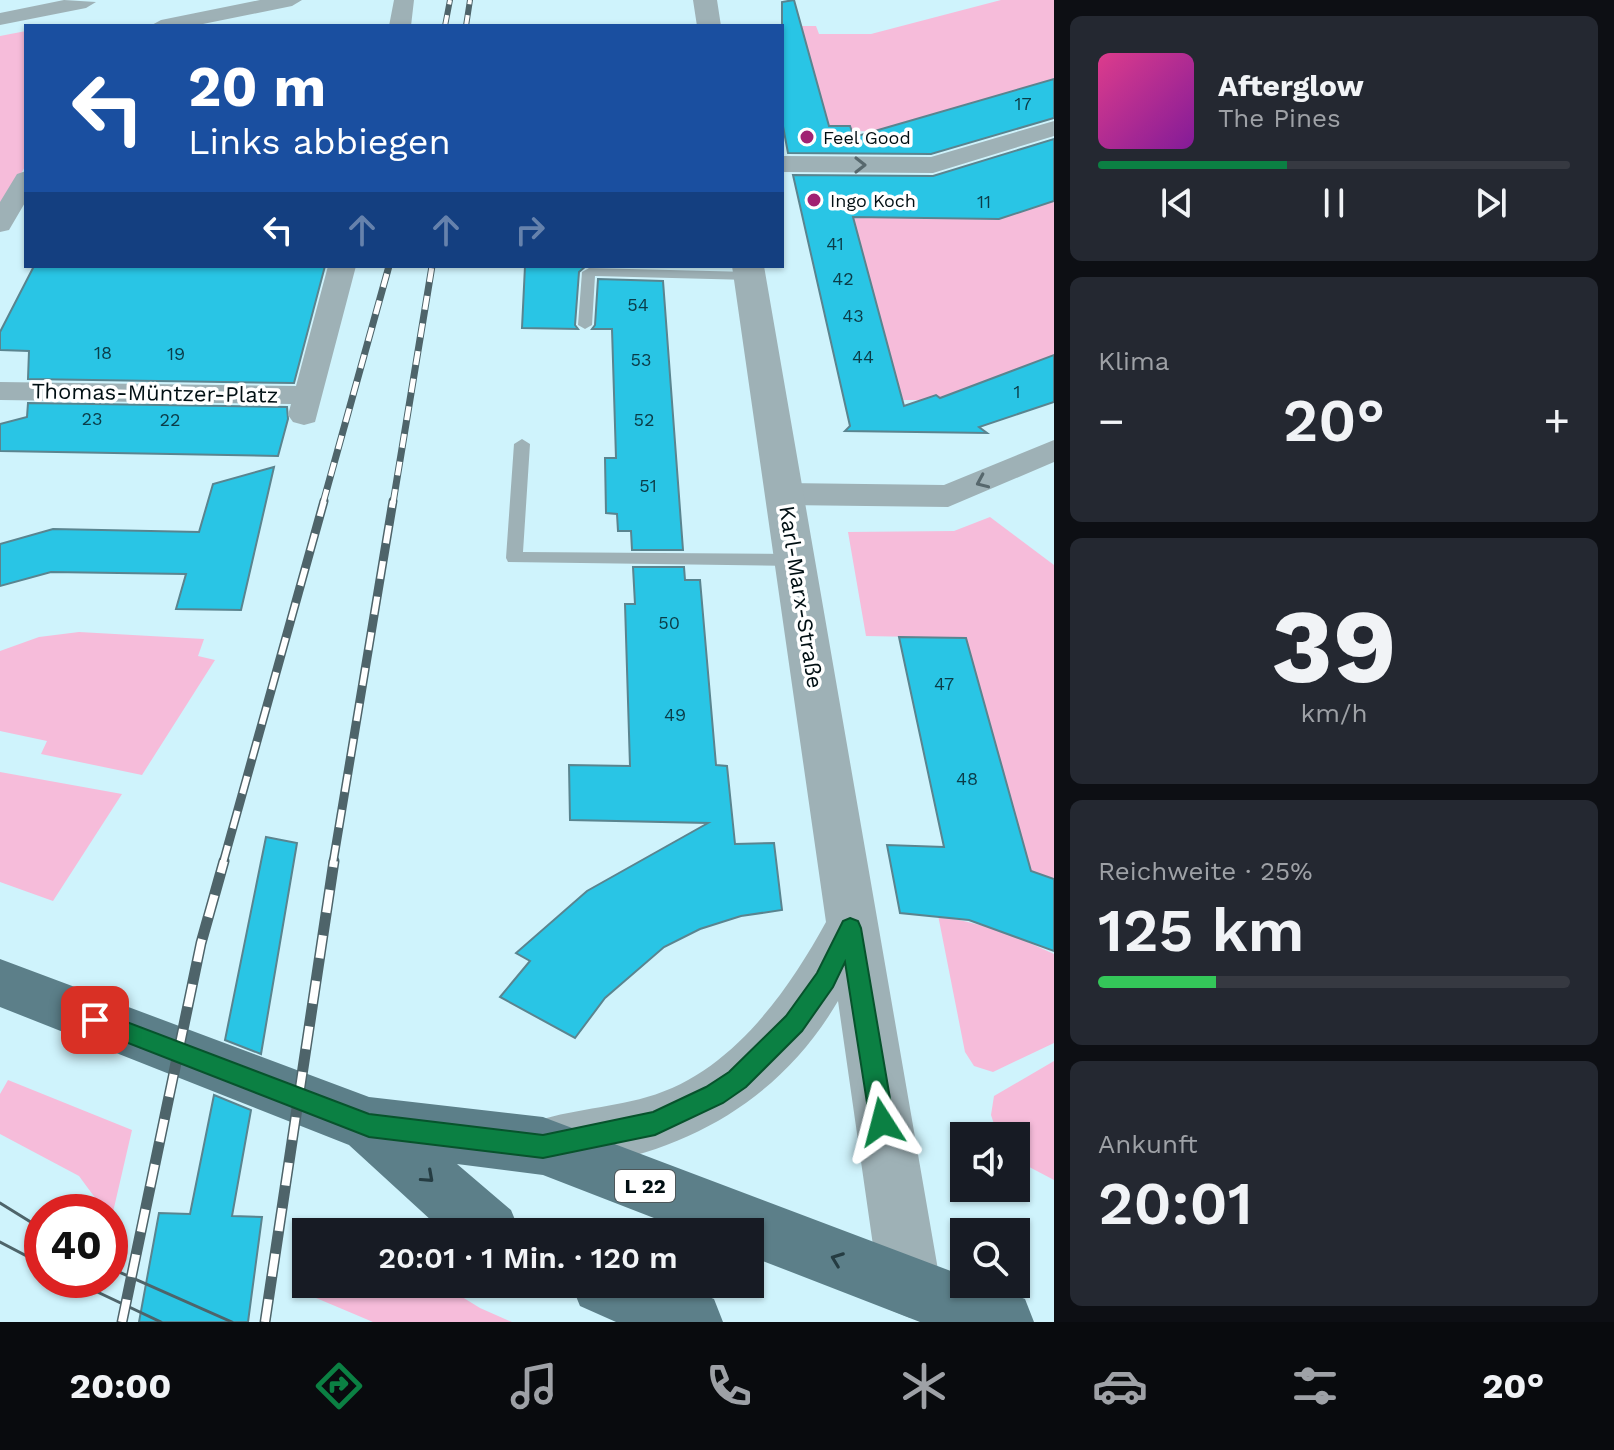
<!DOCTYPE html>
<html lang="de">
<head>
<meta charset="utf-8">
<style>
	:root { --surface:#171b24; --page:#242831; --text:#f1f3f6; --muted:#9ea1a6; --line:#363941; --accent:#0b8043 }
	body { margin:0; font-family:"Work Sans",sans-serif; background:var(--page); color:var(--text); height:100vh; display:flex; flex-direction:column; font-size:30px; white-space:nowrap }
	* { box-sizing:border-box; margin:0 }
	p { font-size:26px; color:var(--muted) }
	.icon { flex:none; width:44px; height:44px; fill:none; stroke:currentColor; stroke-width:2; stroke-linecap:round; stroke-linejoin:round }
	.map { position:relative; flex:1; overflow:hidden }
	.side { display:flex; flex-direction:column; gap:16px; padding:16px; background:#0d0f14; width:560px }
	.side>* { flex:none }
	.guide { position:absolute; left:24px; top:24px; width:760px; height:244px; border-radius:0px; box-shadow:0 2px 6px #0004; background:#1a4fa0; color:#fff; overflow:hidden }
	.buttons { position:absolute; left:950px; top:1122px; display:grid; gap:16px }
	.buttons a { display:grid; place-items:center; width:80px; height:80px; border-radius:0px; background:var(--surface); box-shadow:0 2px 6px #0004; font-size:40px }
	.speed { position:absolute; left:24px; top:1194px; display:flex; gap:16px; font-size:40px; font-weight:700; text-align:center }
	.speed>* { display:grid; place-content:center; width:104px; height:104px; border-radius:50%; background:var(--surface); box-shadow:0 2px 6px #0004; line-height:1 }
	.speed .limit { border:12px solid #d22; background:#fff; color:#111 }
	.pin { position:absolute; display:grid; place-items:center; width:68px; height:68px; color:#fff; margin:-34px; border-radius:16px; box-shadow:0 4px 12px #0006 }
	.me { position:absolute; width:88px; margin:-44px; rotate:351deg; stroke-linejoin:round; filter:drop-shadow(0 0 6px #0008) }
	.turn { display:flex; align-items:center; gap:28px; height:168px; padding:0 32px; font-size:36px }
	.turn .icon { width:104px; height:104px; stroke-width:2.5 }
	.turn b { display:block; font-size:56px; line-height:68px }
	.lanes { display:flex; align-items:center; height:76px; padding:0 32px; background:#0003; justify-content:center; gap:40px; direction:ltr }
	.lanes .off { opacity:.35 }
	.big { font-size:60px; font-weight:600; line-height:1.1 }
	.side .widget { flex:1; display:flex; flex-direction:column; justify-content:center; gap:12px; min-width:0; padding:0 28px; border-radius:12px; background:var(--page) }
	.side .dial { align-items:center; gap:0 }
	.dial b { font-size:104px; line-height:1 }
	.song { display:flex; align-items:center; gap:24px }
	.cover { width:96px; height:96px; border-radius:12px; background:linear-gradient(135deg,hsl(330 70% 55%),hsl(290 70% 35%)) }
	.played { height:8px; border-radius:4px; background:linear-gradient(90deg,var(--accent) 40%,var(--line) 40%) }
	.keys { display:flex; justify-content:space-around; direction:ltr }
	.heat { display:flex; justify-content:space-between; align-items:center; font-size:44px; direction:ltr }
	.charge { height:12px; border-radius:6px; background:linear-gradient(90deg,#34c759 25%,var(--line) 0) }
	.trip { position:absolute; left:292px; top:1218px; width:472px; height:80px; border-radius:0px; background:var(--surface); box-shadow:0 2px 6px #0004; font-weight:600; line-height:80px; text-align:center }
	.dock { display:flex; height:128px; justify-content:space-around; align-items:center; background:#090b0e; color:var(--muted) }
	.dock .icon { width:56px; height:56px }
	.dock .on { color:var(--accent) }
	.dock b { font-size:36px; color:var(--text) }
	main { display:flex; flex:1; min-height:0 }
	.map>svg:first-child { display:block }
	.green { fill:#f6bcda }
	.building { fill:#29c5e5; stroke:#5a848f; stroke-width:2 }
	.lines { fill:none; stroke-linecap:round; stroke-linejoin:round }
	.service { fill:#9eb1b6; fill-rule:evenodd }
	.minor { fill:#9eb1b6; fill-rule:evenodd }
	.tertiary { fill:#9eb1b6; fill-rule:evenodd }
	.primary { fill:#5c7f89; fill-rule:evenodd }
	.tram { stroke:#4e646a; stroke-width:3 }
	.rail-far3-casing { stroke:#4e646a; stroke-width:6 }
	.rail-far2-casing { stroke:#4e646a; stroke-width:7 }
	.rail-far1-casing { stroke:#4e646a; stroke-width:9 }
	.rail-casing { stroke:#4e646a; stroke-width:11 }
	.rail-far3 { stroke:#fff; stroke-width:4; stroke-dasharray:11; stroke-linecap:butt }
	.rail-far2 { stroke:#fff; stroke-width:5; stroke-dasharray:14; stroke-linecap:butt }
	.rail-far1 { stroke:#fff; stroke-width:6; stroke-dasharray:18; stroke-linecap:butt }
	.rail { stroke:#fff; stroke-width:8; stroke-dasharray:23; stroke-linecap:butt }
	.oneway { stroke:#57686d }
	.oneway2 { stroke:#253c42 }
	.route { fill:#0b8043; stroke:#07532c; stroke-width:2 }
	.poi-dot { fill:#a12273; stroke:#fff; stroke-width:3 }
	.labels { text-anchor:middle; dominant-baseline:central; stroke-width:7; stroke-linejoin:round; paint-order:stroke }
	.number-label { font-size:18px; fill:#0b3c48 }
	.far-poi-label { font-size:18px; fill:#010f13; stroke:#fff; text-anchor:start }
	.shield { fill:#fff; stroke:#4d575a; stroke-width:2 }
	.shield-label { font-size:20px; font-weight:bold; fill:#010f13 }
	.street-label { font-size:22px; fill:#010f13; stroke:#fff }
</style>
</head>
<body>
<main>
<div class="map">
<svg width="1054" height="1322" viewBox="0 0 1054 1322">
	<rect width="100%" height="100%" fill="#cff3fc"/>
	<!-- green -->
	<path class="green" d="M1001,0H1054V79L903,132L852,131L849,126H828L801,26H816L819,34H871Z
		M26,31V165L0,210V36Z
		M1054,201V355L974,385L954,409L936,395L922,400H903L851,211Z
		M990,517L1054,565V879L1031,871L966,638L866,636L848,532L954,531Z
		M79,632L204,639L198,656L215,660L142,775L41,754L47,741L0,731V651L39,637Z
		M0,772L122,794L53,901L0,882Z
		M938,915L1001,930L1054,954V1043L993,1072L974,1066L965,1052Z
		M1054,1061V1180L1016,1160V1136H998L991,1115L994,1096Z
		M8,1080L132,1130L113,1212L104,1210L79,1176L0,1134V1094Z
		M310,1284H441L480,1308L512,1322H373L309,1295Z"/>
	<!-- building -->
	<path class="building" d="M794,0L829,126H850L854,137L1054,79V118L931,154L788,153L782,121V2Z
		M1054,139V201L999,219L853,217L904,406L936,395L940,398L1054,355V402L979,427L987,433L845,431L850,426L793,175L933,176Z
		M34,266H325L294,383L28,379L29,351L0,350V332Z
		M525,266H586L579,272L575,325L578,329L522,328Z
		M598,279L663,281L683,550H632L631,531H618L617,514L606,513L605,458H616L612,329H592L595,325Z
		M28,403L287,407L288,419L278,456L0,451V424L27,417Z
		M274,467L241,610L176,609L186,574L51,572L0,586V544L53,529L199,532L213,484Z
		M633,567H684L685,580H700L716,765L727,766L735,844L774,843L782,910L741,916L700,929L664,947L605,998L575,1038L500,997L530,961L516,953L587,891L708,823L570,820L569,765L630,766L625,604H635Z
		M899,637L966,638L1031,871L1054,879V951L969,920L900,913L887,845L944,847Z
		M266,837L297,843L261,1054L225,1040Z
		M214,1095L251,1110L232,1216L262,1217L248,1322H139L159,1213L190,1214Z"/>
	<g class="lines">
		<!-- service -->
		<path class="service" d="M589,268L750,272L757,276L750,280L595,276L592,325L585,329L578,325L582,272Z
			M522,439L530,444L523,552L795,554L803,560L795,566L508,562L506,558L514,444Z"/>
		<!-- minor -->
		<path class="minor" d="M64,0L96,2L86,8L0,25V13Z
			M260,0H302L292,6L193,26H150L161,20Z
			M394,0H414L411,26H389Z
			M1054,121V136L933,173L782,172V156L931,157Z
			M26,171V201L9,230L0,232V202L17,174Z
			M328,266H356L315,422L304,425L293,422L288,415L291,404L0,400V382L296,386Z
			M1054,440V462L948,507L785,505L773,502L768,494L773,486L785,483L944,485Z"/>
		<!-- tertiary -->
		<path class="tertiary" d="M693,0H717L721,26H697Z
			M732,266H764L941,1287L932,1309L910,1318L888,1309L879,1287L838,1001C785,1092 701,1144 599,1164C570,1170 550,1178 522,1166L514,1146L522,1126C562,1110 606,1109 647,1097C730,1074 787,993 826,922Z"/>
		<!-- primary -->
		<path class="primary" d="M0,959L369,1097L543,1117L964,1276V1284H986L1025,1299L1034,1322H920L750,1256V1232H690L543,1175L457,1164L511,1210L520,1232H444L349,1145L0,1007Z
			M571,1284H677L714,1299L723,1322H616L580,1306Z"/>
		<!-- tram -->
		<path class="tram" d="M0,1203L42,1229
			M0,1242L42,1264
			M110,1268L232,1322
			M72,1280L161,1322"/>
		<!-- rail-far3 casing -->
		<g class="rail-far3-casing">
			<path id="rail-far3" d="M445,26L450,0
				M466,26L470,0"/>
		</g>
		<!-- rail-far2 casing -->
		<g class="rail-far2-casing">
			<path id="rail-far2" d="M323,503L389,266
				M393,503L432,266"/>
		</g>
		<!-- rail-far1 casing -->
		<g class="rail-far1-casing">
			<path id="rail-far1" d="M223,863L324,501
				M333,863L393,501"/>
		</g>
		<!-- rail casing -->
		<g class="rail-casing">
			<path id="rail" d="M122,1322L201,943L224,861
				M265,1322L334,861"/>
		</g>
		<!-- rail-far3 -->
		<use href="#rail-far3" class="rail-far3"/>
		<!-- rail-far2 -->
		<use href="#rail-far2" class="rail-far2"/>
		<!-- rail-far1 -->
		<use href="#rail-far1" class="rail-far1"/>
		<!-- rail -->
		<use href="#rail" class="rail"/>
	</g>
	<!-- one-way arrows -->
	<defs><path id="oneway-chevron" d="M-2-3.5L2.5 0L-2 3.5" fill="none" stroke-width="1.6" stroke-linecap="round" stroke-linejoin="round" transform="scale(2)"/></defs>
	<g class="oneway">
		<use href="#oneway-chevron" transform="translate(860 165)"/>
		<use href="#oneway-chevron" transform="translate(982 482) rotate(156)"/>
	</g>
	<g class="oneway2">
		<use href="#oneway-chevron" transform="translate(428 1177) rotate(42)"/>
		<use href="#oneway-chevron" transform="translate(837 1259) rotate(-159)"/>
	</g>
	<!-- route -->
	<path class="route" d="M850,918L858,921L861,928L894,1122L891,1130L882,1134L874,1130L870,1122L845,962L833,987L802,1031L746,1087L723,1103L655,1135L543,1158L369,1137L87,1027L84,1020L87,1013L95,1010L369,1114L543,1135L653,1112L706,1087L729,1072L786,1016L817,973L843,921Z"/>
	<!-- markers -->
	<g class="poi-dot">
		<circle cx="807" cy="137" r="8"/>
		<circle cx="814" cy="200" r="8"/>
	</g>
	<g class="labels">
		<!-- number labels -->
		<g class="number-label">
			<text x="1023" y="103">17</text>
			<text x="984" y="201">11</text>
			<text x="835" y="243">41</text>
			<text x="843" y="278">42</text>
			<text x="638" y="304">54</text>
			<text x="853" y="315">43</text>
			<text x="103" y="352">18</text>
			<text x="176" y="353">19</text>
			<text x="863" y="356">44</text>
			<text x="641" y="359">53</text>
			<text x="1017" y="391">1</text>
			<text x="92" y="418">23</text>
			<text x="170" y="419">22</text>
			<text x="644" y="419">52</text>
			<text x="648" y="485">51</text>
			<text x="669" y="622">50</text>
			<text x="944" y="683">47</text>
			<text x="675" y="714">49</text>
			<text x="967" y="778">48</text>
		</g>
		<!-- far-poi labels -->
		<g class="far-poi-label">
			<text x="823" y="137">Feel Good</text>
			<text x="830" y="200">Ingo Koch</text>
		</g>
		<!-- shield labels -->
		<rect class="shield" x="615" y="1170" width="60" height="32" rx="6"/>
		<g class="shield-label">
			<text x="645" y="1186">L 22</text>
		</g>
		<!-- street labels -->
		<g class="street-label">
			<text transform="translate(155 393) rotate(1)">Thomas-Müntzer-Platz</text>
			<text transform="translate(801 597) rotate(81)">Karl-Marx-Straße</text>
		</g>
	</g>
</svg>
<div class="buttons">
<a><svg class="icon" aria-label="sound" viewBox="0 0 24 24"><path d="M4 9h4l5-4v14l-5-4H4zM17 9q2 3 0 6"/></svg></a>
<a><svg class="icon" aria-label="search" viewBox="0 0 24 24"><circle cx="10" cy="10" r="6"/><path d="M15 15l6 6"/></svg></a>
</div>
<div class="speed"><div class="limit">40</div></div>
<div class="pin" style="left:95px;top:1020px;background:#d93025"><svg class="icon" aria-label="arrive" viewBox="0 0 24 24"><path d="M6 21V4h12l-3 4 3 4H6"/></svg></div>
<svg class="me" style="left:882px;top:1122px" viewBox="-20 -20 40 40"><path d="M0-17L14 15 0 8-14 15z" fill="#0b8043" stroke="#fff" stroke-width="4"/></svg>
<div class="trip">20:01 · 1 Min. · 120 m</div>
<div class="guide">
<div class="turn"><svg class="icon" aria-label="left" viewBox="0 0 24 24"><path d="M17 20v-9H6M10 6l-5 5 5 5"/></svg><div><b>20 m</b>Links abbiegen</div></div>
<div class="lanes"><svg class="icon" aria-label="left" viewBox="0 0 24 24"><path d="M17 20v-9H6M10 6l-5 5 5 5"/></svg><svg class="icon off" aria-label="ahead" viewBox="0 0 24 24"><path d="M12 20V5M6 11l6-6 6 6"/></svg><svg class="icon off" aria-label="ahead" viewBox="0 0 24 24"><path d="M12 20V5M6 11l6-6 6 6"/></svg><svg class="icon off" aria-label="right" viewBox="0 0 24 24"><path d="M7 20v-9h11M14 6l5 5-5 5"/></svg></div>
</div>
</div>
<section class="side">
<div class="widget">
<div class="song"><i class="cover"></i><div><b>Afterglow</b><p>The Pines</p></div></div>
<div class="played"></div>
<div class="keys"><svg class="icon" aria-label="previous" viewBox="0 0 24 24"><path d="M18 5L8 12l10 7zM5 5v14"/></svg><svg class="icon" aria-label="pause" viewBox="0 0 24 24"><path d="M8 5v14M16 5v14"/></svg><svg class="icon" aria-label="next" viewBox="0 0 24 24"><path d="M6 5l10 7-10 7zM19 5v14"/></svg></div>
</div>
<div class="widget"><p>Klima</p>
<div class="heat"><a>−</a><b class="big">20°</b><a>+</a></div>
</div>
<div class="widget dial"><b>39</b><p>km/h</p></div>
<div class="widget"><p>Reichweite · 25%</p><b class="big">125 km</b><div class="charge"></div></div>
<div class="widget"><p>Ankunft</p><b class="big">20:01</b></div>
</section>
</main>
<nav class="dock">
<b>20:00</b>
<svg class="icon on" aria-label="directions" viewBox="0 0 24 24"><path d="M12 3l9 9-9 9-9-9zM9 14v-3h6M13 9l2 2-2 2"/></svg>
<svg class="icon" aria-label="music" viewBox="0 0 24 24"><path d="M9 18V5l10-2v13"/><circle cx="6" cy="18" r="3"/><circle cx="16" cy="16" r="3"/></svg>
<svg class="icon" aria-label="phone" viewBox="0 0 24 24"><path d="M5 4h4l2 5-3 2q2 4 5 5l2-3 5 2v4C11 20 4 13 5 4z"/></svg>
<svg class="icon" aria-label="climate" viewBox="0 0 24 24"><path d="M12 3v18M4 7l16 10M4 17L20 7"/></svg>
<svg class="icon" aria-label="car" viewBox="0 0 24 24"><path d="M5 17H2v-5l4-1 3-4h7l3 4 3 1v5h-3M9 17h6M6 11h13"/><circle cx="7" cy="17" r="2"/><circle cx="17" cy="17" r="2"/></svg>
<svg class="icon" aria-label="filters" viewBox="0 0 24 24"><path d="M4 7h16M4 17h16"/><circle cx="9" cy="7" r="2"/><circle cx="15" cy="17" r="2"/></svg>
<b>20°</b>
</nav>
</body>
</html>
